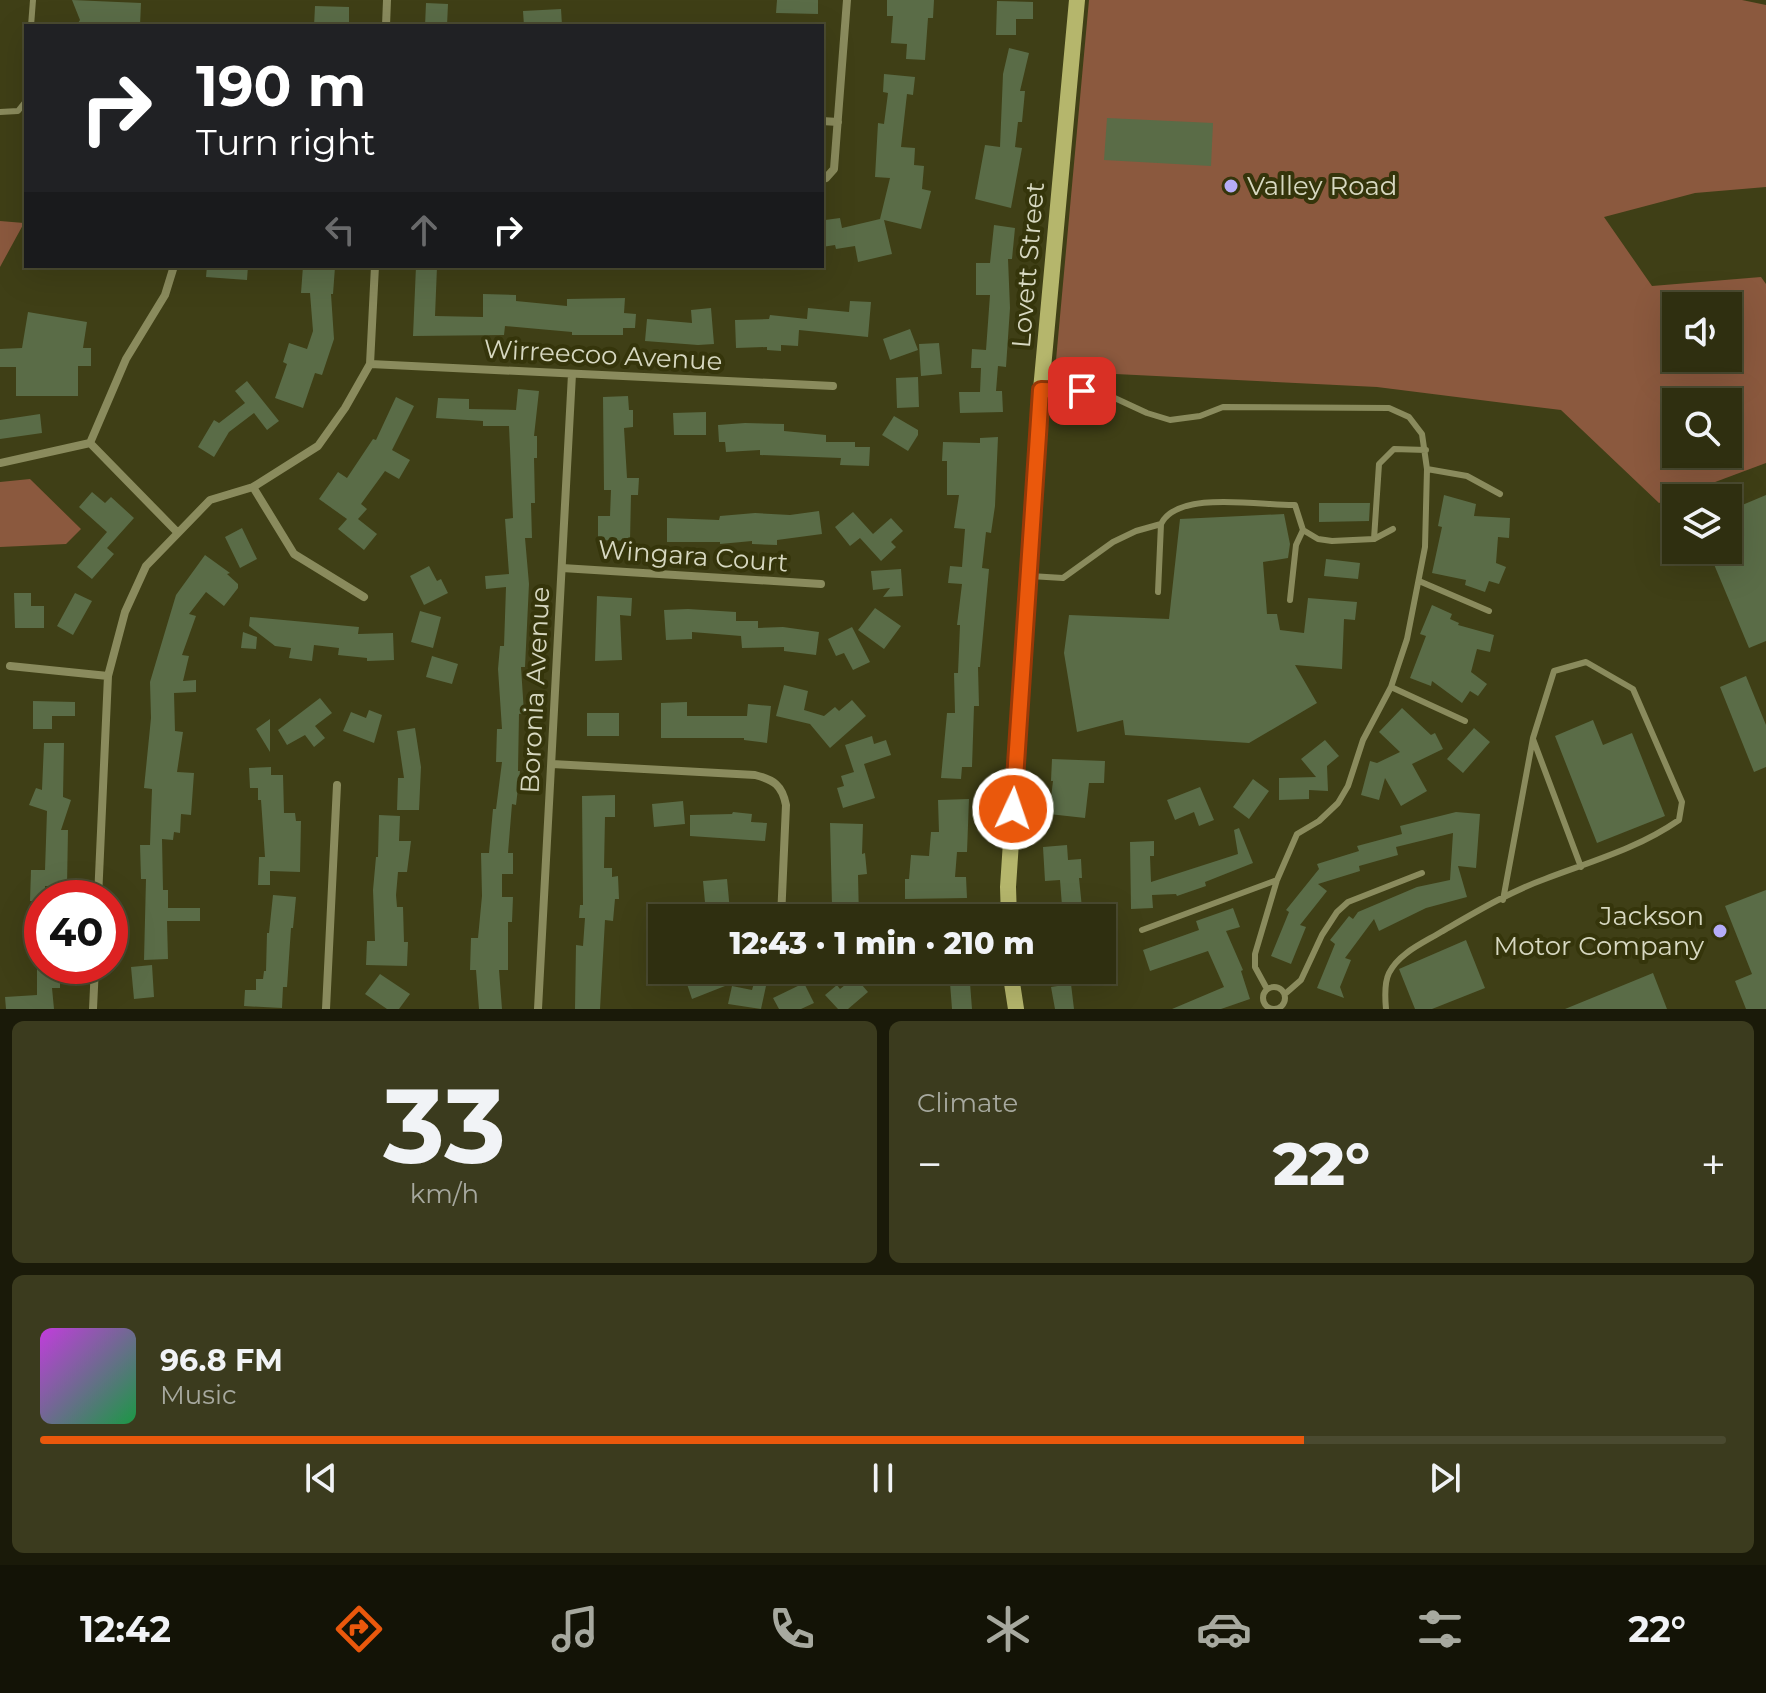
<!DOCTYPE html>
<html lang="en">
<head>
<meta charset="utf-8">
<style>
	:root { --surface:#2f2f10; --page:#3b3b1e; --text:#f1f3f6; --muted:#a7a99f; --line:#4a4a30; --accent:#ea580c }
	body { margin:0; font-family:Montserrat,sans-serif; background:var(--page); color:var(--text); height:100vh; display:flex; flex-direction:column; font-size:30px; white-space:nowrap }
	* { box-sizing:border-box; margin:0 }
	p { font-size:26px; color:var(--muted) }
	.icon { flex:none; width:44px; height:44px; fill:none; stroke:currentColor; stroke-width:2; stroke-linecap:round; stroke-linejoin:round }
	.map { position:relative; height:1009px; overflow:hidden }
	.drawer { display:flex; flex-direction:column; gap:12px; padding:12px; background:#1a1a09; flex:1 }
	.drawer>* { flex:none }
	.hud { position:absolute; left:24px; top:24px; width:800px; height:244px; border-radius:0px; box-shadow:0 8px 32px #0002,0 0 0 2px var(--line); background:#202124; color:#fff; overflow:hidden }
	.tools { position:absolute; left:1662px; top:292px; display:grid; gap:16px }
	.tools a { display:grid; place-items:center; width:80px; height:80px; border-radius:0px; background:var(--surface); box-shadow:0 8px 32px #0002,0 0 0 2px var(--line); font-size:40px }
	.speed { position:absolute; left:24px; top:880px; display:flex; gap:16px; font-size:40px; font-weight:700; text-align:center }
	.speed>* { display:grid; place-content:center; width:104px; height:104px; border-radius:50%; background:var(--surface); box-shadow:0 8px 32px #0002,0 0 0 2px var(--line); line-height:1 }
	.speed .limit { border:12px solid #d22; background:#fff; color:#111 }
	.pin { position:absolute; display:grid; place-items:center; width:68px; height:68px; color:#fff; margin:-34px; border-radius:16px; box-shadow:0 4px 12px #0006 }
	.me { position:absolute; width:88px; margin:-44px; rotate:3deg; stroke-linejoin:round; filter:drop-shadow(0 0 6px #0008) }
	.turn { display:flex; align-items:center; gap:28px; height:168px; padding:0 40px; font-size:36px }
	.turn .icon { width:104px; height:104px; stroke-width:2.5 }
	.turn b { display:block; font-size:56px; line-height:68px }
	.lanes { display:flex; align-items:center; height:76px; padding:0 40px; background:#0003; justify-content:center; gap:40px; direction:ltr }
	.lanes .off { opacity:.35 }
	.big { font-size:60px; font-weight:800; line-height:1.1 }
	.drawer .widget { flex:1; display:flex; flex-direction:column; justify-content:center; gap:12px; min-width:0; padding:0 28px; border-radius:12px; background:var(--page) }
	.drawer .dial { align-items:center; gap:0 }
	.dial b { font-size:104px; line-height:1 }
	.song { display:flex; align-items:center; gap:24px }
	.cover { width:96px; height:96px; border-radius:12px; background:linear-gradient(135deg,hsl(290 70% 55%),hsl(140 70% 35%)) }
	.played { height:8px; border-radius:4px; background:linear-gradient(90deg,var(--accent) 75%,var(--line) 75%) }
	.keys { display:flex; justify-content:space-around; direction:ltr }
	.heat { display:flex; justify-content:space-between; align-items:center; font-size:44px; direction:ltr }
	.drawer .tiles { flex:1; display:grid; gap:12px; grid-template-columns:1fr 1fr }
	.widget:last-child { grid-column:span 2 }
	.trip { position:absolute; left:648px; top:904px; width:468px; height:80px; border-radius:0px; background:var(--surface); box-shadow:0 8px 32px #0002,0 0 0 2px var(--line); font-weight:800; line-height:80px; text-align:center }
	.dock { display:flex; height:128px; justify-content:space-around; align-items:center; background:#131306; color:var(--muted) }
	.dock .icon { width:56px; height:56px }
	.dock .current { color:var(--accent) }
	.dock b { font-size:36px; color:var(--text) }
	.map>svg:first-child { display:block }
	.green { fill:#8b593e; fill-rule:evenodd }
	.building { fill:#5a6c47 }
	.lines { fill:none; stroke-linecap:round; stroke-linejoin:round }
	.lane { stroke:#8a8b5d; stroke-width:6 }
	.street { stroke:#8a8b5d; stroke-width:8 }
	.secondary { stroke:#b5b66c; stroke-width:16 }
	.route-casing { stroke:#983908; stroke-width:20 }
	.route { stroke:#ea580c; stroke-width:14 }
	.poi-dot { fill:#b5acf8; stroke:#35350b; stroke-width:3 }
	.labels { text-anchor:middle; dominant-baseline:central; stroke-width:8; stroke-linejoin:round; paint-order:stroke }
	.poi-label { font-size:26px; fill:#d7d8c1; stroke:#35350b; text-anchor:start }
	.street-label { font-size:26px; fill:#d7d8c1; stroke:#35350b }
</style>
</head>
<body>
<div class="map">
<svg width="1766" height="1009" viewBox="0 0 1766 1009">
	<rect width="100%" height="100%" fill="#3f3f16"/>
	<!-- green -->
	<path class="green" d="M1089,0H1742L1766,5V187L1695,193L1604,217L1652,286L1761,277L1766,284V463L1659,503L1561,410L1377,387L1055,371ZM1676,306H1728V358H1676ZM1676,402H1728V454H1676Z
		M0,221L24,223L0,267Z
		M30,479L81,529L66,544L0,547V482Z"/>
	<!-- building -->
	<path class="building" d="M72,0L141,3L140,26H76L80,20Z
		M777,0H818V14L776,13Z
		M887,0H934L933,18H928L925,60L906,59L907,44L891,43L893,16H887Z
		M997,1L1033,2V19H1016V35H996Z
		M426,3L448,4L447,26H425Z
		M315,6L349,7V26H314Z
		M561,9L562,25L524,26L523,11Z
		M1009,48L1029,53L1020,91H1025L1022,122H1018L1015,147L1022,148L1011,208L975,199L985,145L1000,147L1003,74Z
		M884,74L915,77L913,95L907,94L901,147L915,148L914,165L924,166L922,189L931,191L921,229L884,220L892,254L858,262L855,246L836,249L835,245L822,247V229L826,228L825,220L840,218L842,228L880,219L890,178L875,177L878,123L884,124L888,93L883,92Z
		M1107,118L1213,123L1211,166L1104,160Z
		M994,225L1015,228L1012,259H1008L1010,308L1006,367L998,366L996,391H1002L1003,412L960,413L959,392H980L981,368H971L972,349L986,350L990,295H976V263H990Z
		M207,266H248L247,280L206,277Z
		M303,266L335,267L333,294H331L334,339L322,375L315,373L303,408L275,398L287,364L283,362L289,343L307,349L313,331L310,293H301Z
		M416,266L437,267L435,316L483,317V294L516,295V301L567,306V299L625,298L624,313L636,314L635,328H623V335H572V332L505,326L504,335L413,336Z
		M850,301L871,302L868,337L799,330L798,346L781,345V351L767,350V347L736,348L735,320L769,319L770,315L807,319L808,308L849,312Z
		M711,308L714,344L698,345L645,341L647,319L692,323L691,310Z
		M28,312L87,322L83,348H91V366H78V396H16V367H0V349L22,348Z
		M910,329L918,350L890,360L883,339Z
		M939,343L942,374L921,376L919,344Z
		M918,377L919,407L897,408L896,378Z
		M247,381L279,421L267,430L254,413L229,432L214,457L198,447L214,420L219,423L245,403L235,391Z
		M518,389L539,391L534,436H537V458H534L535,503H531L532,538H525L529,584L525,667H521L524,713L519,714L518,771H520L516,805L512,804L508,853H513V874H502V897H513L512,922H508V970H499L502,1009H479L476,970H470L471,938H478L482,896L481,853H489L493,809H496L502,762H496L497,729H502L498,669L500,646H504L506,587L486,589L485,576L509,574L505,519L513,518L509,426H483V421L436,418L438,398L469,399V409L516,410Z
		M628,396L629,410H633V427L624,428L627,478H639L638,495H631L630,541L598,540V516H610L611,490H604L603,397Z
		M396,397L414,406L392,450L410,460L399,479L385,471L361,504L367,509L358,519L377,534L364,550L338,529L347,519L319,499L338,472L347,478L373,439L376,440Z
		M706,412V435H674L673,413Z
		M40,414L42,433L0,439V420Z
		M894,416L918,430V435L908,451L882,435Z
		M745,423L784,424V431L826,435V442H855V447H870L869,466L840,465L841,458L760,455V450L726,452L725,442H719L718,425Z
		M998,437L995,506L991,533L986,532L982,568L989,569L980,667H978L979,706H974L972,767H962L961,779L941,778L947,713H955L954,673H958L960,625H957L962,584L948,583L950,566L962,567L965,529L954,528L959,495H947V461H942L943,442L980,443V438Z
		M92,492L105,503L111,497L134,518L107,548L114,554L92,579L77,567L107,532L79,507Z
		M1444,495L1476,504L1474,516L1510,518L1509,538L1498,537L1496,563L1506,567L1499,584L1489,581L1485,592L1465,585L1466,580L1432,573L1442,527L1438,526Z
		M1766,495V641L1749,648L1708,550H1728V511Z
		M1319,503H1370L1369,521L1319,522Z
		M819,511L822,534L777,540V545L752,544V541L720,544V542H667V518L719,520L720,516L755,513L790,515Z
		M853,512L873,534L891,518L903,531L891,542L896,547L881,561L860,538L850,546L835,527Z
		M1284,514L1290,544L1288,558L1263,562L1267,614H1277L1280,630L1304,633L1308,598L1357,602L1355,620L1344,619L1342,669L1295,665L1317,703L1249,743L1125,735L1123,720L1077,732L1064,653L1069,615L1169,619L1180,519Z
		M242,528L257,559L240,568L225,537Z
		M205,555L230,573L227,574L238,584V588L224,606L206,592L189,614L196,616L182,655L189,656L183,681L196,680V692L174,693L175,731L183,732L177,772L194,773L191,815L181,814L180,833L174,832L173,840L162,839L163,890H168V908H200V921H167L168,959L144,960L146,879H141L140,845H150L152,789L144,788L151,718L150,682L176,595Z
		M1326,559L1360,563L1358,579L1324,576Z
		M429,566L437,581L441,579L448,593L424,605L410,576Z
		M901,569L903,596L883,597L890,588L873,590L871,571Z
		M14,593H31V606H44V628H15Z
		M75,593L92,601L73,635L57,626Z
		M597,596L632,598L631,616L620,615L622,660L595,661Z
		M1432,605L1452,614L1450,619L1459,623L1458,625L1494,635L1490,652L1477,649L1471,672L1487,684L1478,696L1470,691L1462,703L1432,681L1431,686L1410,678L1426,636L1420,634Z
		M875,608L901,626L884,649L858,630Z
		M688,609L736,612V621H758V628L783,627L819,632L816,655L784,651V647L742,648L741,636L692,632V639L666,640L664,610Z
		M420,611L441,617L433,648L411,642Z
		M250,617L359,627L358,634L393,633L394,660L367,661V658L338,655L339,648L314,645L312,661L289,658L291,648L275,646L249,626Z
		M852,627L870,662L853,670L844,653L836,656L828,639Z
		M243,632L257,637L256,649L241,648Z
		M432,656L458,664L452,684L426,677Z
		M1746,676L1766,725V767L1754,772L1720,687Z
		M784,685L808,691L804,710L824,716L835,707L839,711L852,700L866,716L830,748L810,724L776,716Z
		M320,698L332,713L315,726L325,738L314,747L305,735L287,745L278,730Z
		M33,701L75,702V716H52V729H33Z
		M687,702V716H747L748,704L771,706L767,743L744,740V738H661V703Z
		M1402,708L1431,735L1435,733L1443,749L1412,764L1427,791L1401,806L1385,778L1379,800L1361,795L1370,761L1377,763L1400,752L1379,732Z
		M369,710L382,715L374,743L343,731L351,712L366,718Z
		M587,713H619V736H587Z
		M270,719V752L256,729Z
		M1593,720L1603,745L1632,733L1665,816L1597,843L1555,736Z
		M415,728L421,767L419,810H397L398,778H404L397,731Z
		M1474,728L1490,742L1463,773L1447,759Z
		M872,736L874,744L886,740L891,755L864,764L875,798L843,808L837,788L844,786L841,776L854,772L845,745Z
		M1325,740L1339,756L1327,766L1328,791L1309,790V799L1279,800V778L1316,777L1301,759Z
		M44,743H64L63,797L71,800L61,830H68L67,886H45V898L42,901H30L31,870H45L47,811L29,805L36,788L42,790Z
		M1052,759L1105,761L1104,783H1089L1085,818L1049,814L1053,781H1051Z
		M271,767V775H283L284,813H295L296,821H301L300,872L270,871V885H258L259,857H265L261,800H258V788H250L249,768Z
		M1253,779L1269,791L1249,819L1233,807Z
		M1200,787L1214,820L1199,826L1194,812L1175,820L1167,800Z
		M615,795V817H605L604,868H612V877L618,876L619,899H615L613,921L605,920L600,1009H575L576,945L583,946L585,918H579L580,905H583L582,796Z
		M969,799L967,852H957L955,877H966L967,898L905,899V879H909L911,855L929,856L931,832H939L938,800Z
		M683,801L685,824L654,827L652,804Z
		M733,812L752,814L751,822L767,823L765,841L690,836V815L732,814Z
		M1456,812L1480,814L1476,868L1458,866L1467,897L1426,908L1379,931L1374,919L1345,958L1351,960L1340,987L1344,998L1317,988L1335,944L1330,940L1349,916L1353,919L1358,912L1417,887L1450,880L1453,833L1396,847L1398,855L1359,866L1360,871L1318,884L1327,891L1300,925L1306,927L1291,964L1271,956L1289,912L1286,910L1319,869L1317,864L1359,851L1357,846L1402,834L1400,826Z
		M379,815L400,816L399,841H411L407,872H398L396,895L397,907H403L404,942H408L407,966L366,965L367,941H375L373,890L376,857H378Z
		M830,823L863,824L862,854L865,853L867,874L858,875L859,918H838L837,906H832Z
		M1239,828L1253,863L1205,882L1206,886L1177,896L1176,894L1152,895L1153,908L1131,909L1130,842L1154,841V856H1150L1151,882L1238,854L1234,830Z
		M1067,845L1068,860L1081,859L1082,878H1079L1083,918H1024V910L1062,906L1060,880L1045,881L1043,847Z
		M727,879L730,911L706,913L703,881Z
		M1766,890V1009H1746L1735,981L1752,974L1725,906Z
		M273,895L296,897L293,928H291L287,987H283L282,1008L244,1006L245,990H256V979H263L264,971H266L267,933H269Z
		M1233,908L1240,927L1226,931L1243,970L1241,971L1250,999L1221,1009H1172L1224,987L1208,951L1150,971L1143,950L1199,930L1196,921Z
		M27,926L42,927V946H26Z
		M1466,940L1485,988L1432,1009H1415L1399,969Z
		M152,965L154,997L134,999L131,967Z
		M37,966H60V988H52L54,1009H6L5,997L37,995Z
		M689,970H719L725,986L692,999L683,972Z
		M949,970H969L972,1009H952Z
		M1653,973L1667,1009H1565Z
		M380,974L410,994L399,1009H387L365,994Z
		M855,977L868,992L848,1009H838L825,995L837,985L840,989Z
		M754,983L766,986L761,1009L728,1004L732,986L752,990Z
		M804,983L814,1003L801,1009H779L773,998Z
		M1071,984L1074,1009H1055L1051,987Z"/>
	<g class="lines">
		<!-- lane -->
		<path class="lane" d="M31,26L33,0
			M0,112L18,111L26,101
			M1044,390L1106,394L1147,413L1170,420L1200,416L1223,407L1389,408L1409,417L1422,434L1427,469L1425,547L1407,639L1391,687L1363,740L1348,786L1338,803L1319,821L1297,834L1277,880L1255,954V967L1267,989
			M1427,469L1467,476L1500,494
			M1374,539L1379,464L1394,449L1426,450
			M1030,576L1063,578L1113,542L1136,531L1161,524C1178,489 1263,506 1295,505L1303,530L1318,539L1332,541L1374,539L1393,529
			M1419,581L1489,611
			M1158,592L1161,524
			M1290,600L1296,545L1303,530
			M1391,687L1465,721
			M1533,739L1581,867
			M1142,930L1277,880
			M1263 998a11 11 0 1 1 22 0a11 11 0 1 1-22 0Z
			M1285,994L1301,980L1322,935L1337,912L1348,902L1422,873
			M1386,1009C1385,998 1384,983 1389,973C1399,953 1423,943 1441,932C1474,913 1509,892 1545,879C1592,861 1637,849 1679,820L1682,802L1633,689L1586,662L1554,671L1533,738L1503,900"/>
		<!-- street -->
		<path class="street" d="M386,26L387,0
			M822,121L838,122
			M822,179L826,178L834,169L847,0
			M174,266L165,295L126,359L90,443L178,533
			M370,364L833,386
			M0,463L90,443
			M253,487L294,554L364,597
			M562,568L821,584
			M10,666L108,676
			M552,764L755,775C774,780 782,785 786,805L781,918
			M98,898L108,676L125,612L146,566L210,500L253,487L318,446L345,408L370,364L375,266
			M93,1009L95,966
			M326,1009L337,785
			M538,1009L572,374"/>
		<!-- secondary -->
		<path class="secondary" d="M1009,918L1008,887L1041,390L1077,0
			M1010,970L1016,1009"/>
	</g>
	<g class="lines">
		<!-- route casing -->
		<g class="route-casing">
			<path id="route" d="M1013,809L1041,390L1082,391"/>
		</g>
		<!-- route -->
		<use href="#route" class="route"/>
	</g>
	<!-- markers -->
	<g class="poi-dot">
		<circle cx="1231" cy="186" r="8"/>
		<circle cx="1720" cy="931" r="8"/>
	</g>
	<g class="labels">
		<!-- poi labels -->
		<g class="poi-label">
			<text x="1247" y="186">Valley Road</text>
			<text x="1704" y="916" text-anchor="end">Jackson<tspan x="1704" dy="30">Motor Company</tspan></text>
		</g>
		<!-- street labels -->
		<g class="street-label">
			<text transform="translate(1028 265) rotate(-85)">Lovett Street</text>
			<text transform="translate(603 355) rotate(3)">Wirreecoo Avenue</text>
			<text transform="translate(693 556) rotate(4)">Wingara Court</text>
			<text transform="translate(535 690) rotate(-87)">Boronia Avenue</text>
		</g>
	</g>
</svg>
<div class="tools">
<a><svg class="icon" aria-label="sound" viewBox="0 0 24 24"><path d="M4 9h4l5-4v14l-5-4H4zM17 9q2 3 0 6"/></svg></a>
<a><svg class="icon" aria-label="search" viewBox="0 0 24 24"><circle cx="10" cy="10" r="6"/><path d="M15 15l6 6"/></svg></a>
<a><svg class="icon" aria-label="layers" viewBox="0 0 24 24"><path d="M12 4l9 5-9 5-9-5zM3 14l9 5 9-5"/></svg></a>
</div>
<div class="speed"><div class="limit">40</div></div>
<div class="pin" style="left:1082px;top:391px;background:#d93025"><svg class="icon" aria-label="arrive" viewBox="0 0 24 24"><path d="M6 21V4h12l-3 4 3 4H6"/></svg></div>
<svg class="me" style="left:1013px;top:809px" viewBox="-20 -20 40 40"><circle r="17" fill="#ea580c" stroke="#fff" stroke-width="3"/><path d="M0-11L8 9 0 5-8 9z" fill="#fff"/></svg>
<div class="trip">12:43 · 1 min · 210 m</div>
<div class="hud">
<div class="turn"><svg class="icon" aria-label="right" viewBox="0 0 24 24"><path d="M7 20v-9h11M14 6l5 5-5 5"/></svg><div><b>190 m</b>Turn right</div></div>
<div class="lanes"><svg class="icon off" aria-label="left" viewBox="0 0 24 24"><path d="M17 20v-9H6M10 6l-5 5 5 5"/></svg><svg class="icon off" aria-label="ahead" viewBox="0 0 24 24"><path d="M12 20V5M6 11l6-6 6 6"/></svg><svg class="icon" aria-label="right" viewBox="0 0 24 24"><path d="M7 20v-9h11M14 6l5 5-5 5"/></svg></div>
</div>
</div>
<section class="drawer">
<div class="tiles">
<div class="widget dial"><b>33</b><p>km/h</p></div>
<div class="widget"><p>Climate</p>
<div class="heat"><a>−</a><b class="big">22°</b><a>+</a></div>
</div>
<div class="widget">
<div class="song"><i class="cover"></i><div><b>96.8 FM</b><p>Music</p></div></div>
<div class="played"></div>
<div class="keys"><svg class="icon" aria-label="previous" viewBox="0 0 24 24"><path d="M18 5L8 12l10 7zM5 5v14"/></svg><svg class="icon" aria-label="pause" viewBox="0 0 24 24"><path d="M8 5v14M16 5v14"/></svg><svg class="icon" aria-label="next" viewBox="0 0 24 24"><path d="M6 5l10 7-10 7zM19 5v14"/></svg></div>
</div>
</div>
</section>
<nav class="dock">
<b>12:42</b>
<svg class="icon current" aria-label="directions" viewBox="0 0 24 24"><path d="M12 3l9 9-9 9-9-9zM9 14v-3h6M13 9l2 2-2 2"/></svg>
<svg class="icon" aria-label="music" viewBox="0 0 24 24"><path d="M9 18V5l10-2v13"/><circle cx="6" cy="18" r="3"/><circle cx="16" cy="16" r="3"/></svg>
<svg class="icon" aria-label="phone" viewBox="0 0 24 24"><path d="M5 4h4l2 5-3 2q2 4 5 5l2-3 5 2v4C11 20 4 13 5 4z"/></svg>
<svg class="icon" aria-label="climate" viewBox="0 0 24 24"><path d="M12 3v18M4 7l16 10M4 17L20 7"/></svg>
<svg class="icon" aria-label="car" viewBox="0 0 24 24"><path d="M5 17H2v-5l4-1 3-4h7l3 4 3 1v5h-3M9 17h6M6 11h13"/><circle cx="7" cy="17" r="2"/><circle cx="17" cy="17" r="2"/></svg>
<svg class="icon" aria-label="filters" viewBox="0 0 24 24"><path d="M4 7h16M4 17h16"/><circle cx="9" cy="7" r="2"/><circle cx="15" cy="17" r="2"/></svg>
<b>22°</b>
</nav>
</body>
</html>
